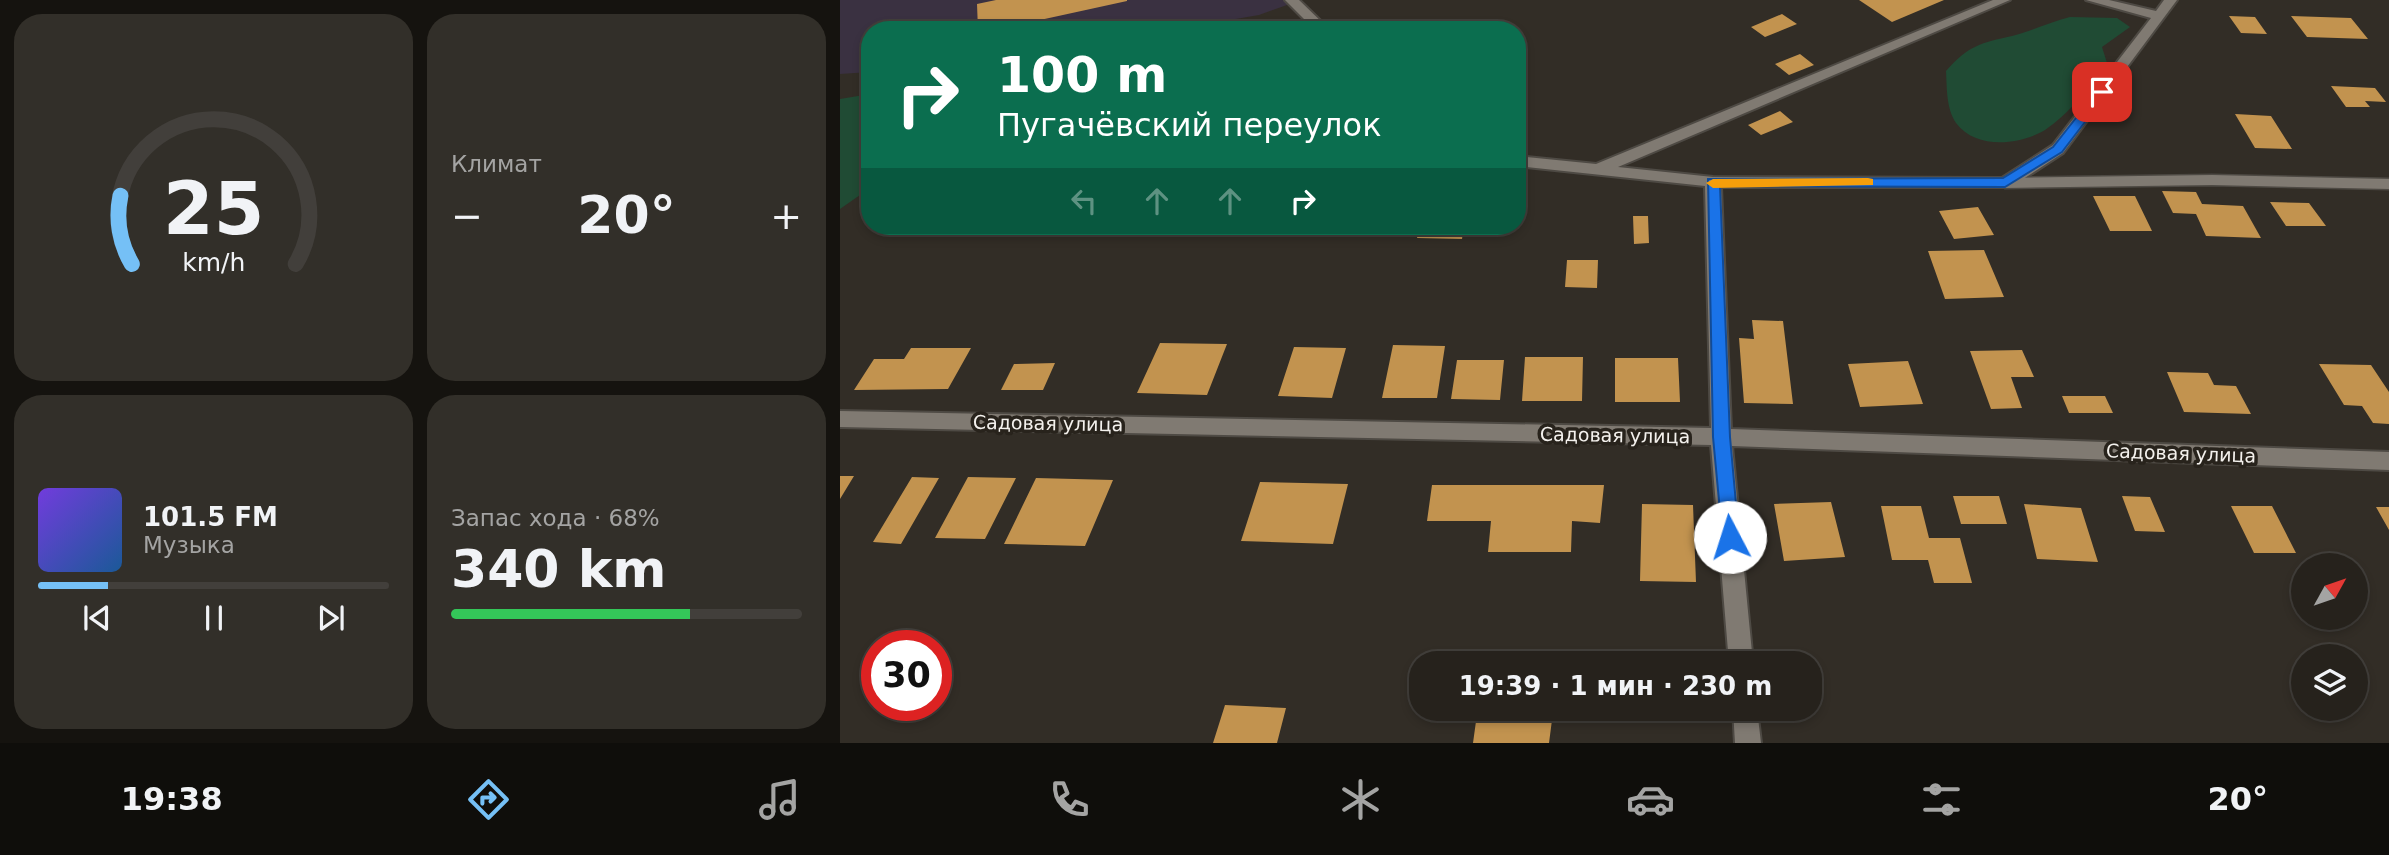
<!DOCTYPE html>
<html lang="ru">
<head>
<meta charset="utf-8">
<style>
	:root { --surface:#26221c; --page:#322f29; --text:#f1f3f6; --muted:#a4a4a3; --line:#423f3b; --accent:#75c0f6 }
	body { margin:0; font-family:"DejaVu Sans",sans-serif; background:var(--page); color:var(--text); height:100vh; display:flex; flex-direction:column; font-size:26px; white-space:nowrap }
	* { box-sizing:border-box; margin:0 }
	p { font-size:23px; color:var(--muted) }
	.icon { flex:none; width:38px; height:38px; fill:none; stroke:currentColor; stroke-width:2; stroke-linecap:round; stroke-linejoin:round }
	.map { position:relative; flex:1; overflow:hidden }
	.drawer { display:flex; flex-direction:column; gap:14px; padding:14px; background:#15130f; width:840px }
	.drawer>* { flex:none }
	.top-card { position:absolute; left:21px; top:21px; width:665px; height:214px; border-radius:28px; box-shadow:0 4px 10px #0003,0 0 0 2px var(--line); background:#0b6e4f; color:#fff; overflow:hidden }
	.needle { width:46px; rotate:50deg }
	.controls { position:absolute; left:1451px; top:553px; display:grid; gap:14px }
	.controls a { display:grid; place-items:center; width:77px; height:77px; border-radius:50%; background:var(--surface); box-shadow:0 4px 10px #0003,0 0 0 2px var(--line); font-size:35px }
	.speed { position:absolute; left:21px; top:630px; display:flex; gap:14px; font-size:35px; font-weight:700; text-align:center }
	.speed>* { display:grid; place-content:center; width:91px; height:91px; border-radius:50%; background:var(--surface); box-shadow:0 4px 10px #0003,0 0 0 2px var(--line); line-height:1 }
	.speed .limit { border:10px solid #d22; background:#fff; color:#111 }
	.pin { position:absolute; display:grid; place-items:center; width:60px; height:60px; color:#fff; margin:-30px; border-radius:14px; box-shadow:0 4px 10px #0006 }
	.me { position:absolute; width:77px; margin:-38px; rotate:355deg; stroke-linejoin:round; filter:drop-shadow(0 0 5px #0008) }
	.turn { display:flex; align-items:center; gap:24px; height:147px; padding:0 21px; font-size:32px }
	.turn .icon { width:91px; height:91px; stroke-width:2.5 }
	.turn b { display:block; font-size:49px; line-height:60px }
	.lanes { display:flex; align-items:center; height:66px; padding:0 21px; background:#0003; justify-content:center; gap:35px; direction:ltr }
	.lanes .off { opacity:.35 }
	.big { font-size:52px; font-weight:700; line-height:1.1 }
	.drawer .tile { flex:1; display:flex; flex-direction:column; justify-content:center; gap:10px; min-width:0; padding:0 24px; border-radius:28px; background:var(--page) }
	.drawer .dial { align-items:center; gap:0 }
	.dial svg { height:182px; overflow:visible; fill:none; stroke:var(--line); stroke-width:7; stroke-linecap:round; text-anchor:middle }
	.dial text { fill:var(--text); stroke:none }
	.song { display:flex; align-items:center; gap:21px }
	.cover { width:84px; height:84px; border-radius:10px; background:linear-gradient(135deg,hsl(260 70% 55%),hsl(210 70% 35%)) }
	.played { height:7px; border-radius:4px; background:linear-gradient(90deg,var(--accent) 20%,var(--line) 20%) }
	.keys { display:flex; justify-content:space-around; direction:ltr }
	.heat { display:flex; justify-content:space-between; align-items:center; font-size:38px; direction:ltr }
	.charge { height:10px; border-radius:5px; background:linear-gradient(90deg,#34c759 68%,var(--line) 0) }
	.drawer .tiles { flex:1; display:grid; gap:14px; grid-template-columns:repeat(2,1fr) }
	.trip { position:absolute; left:569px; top:651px; width:413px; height:70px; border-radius:28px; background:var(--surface); box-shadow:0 4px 10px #0003,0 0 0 2px var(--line); font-weight:700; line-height:70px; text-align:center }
	.tab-bar { display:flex; height:112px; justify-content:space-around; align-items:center; background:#0f0e0b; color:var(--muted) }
	.tab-bar .icon { width:49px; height:49px }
	.tab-bar .selected { color:var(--accent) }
	.tab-bar b { font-size:32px; color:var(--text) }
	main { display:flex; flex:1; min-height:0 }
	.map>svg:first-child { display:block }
	.industrial { fill:#3a3141 }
	.green { fill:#204b34 }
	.building { fill:#c2934f }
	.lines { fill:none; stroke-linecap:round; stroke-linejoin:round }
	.service-casing { stroke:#4e4a44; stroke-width:3 }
	.minor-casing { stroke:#4e4a44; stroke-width:4 }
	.service { fill:#807a72; fill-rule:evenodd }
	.minor { fill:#807a72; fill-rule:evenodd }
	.route { fill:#1a73e8; stroke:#114b97; stroke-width:2 }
	.slow { fill:#f59e0b }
	.labels { text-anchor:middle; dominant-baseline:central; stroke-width:7; stroke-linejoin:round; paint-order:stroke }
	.street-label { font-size:19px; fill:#f4f1ed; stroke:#28231c }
</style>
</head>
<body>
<main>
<section class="drawer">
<div class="tiles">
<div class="tile dial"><svg viewBox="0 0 100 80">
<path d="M14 69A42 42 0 1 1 86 69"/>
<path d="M14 69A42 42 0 0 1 9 39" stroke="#75c0f6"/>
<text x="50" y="56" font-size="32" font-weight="700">25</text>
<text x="50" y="72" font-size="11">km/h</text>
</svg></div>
<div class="tile"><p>Климат</p>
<div class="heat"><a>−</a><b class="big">20°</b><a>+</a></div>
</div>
<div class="tile">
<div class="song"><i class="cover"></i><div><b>101.5 FM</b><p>Музыка</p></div></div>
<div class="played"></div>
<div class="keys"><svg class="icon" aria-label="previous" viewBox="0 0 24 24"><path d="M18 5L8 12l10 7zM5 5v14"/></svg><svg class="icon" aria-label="pause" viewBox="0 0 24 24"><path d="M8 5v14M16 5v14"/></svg><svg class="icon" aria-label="next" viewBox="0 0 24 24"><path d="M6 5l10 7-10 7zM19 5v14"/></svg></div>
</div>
<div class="tile"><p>Запас хода · 68%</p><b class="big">340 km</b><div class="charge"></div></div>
</div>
</section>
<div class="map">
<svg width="1549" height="743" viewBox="0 0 1549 743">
	<rect width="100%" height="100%" fill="#322d26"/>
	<!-- industrial -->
	<path class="industrial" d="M0,0H461L419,15L331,30H30V72L0,74Z"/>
	<!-- green -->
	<path class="green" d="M1230,17L1277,18L1290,27L1262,47L1267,63C1251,86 1229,114 1205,130C1180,145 1136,150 1116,123C1106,108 1107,87 1106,71C1129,45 1141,43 1172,36C1192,31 1210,22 1230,17Z
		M30,94V188L0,209V99Z"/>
	<!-- building -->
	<path class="building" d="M156,0H287V1L154,30H138L137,4Z
		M1019,0H1104L1052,22Z
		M942,14L957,24L925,37L911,27Z
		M1389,16L1415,17L1427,34L1401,33Z
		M1451,16L1511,18L1528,39L1467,37Z
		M960,54L974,65L949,75L935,64Z
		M1491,86L1535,88L1546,102L1525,101L1530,107H1506Z
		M940,111L953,122L921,135L908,125Z
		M1395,114L1431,116L1452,149L1415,148Z
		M1322,191L1356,192L1362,204L1403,206L1421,238L1366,236L1356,214L1333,213Z
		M1253,196H1295L1312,231H1270Z
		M1430,202L1469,203L1486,226H1446Z
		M1138,207L1154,235L1114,239L1099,211Z
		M793,216H808L809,243L794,244Z
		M580,226H624L622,239L577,238Z
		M1144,250L1164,297L1105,299L1088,251Z
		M727,260H758L757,288L725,287Z
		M912,320L943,321L953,404L904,403L899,338L914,339Z
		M320,343L387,344L367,395L297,393Z
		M553,345L605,346L597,398H542Z
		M454,347L506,348L492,398L438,396Z
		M71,348H131L108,389L14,390L34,359H64Z
		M1182,350L1194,377H1171L1182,408L1151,409L1130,351Z
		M685,357H743L742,401H682Z
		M775,358H838L840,402H775Z
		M617,360H664L660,400L611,399Z
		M1068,361L1083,404L1020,407L1008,364Z
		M215,363L203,390H161L174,364Z
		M1479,364L1531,365L1549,392V424L1533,423L1522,406L1504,405Z
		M1327,372L1368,373L1374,385L1396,386L1411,414L1344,412Z
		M1222,396H1265L1273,413H1229Z
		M0,476H14L0,499Z
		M72,477L99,478L61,544L33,542Z
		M128,477L176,478L145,539L95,538Z
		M196,478L273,480L245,546L164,544Z
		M420,482L508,484L493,544L401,541Z
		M592,485H764L760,523L732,521L731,552H648L651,521H587Z
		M1113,496H1159L1167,524H1121Z
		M1282,496L1310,497L1325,532L1295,531Z
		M991,502L1005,557L944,561L934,504Z
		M802,504L853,505L856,582L800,581Z
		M1184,504L1241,508L1258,562L1197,559Z
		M1041,506H1081L1089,538H1120L1132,583H1094L1088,560H1052Z
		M1391,506H1432L1456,553H1414Z
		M1536,507H1549V530Z
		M385,705L446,708L437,743H373Z
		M637,714L712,720L709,743H633Z"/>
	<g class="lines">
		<!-- service casing -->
		<g class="service-casing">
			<path id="service" d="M1372,175L1549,179V189L1372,185L1165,188L1158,183L1165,178Z"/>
		</g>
		<!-- minor casing -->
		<g class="minor-casing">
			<path id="minor" d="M445,0H459L490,30H475Z
				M1153,0H1170L778,167L873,177L1162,178L1213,145L1311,18L1246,0H1269L1316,11L1324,0H1337L1223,153L1171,187H881L891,429L1549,452V470L892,446L913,663H889L871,445L0,427V411L871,428L865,186L677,166V156L756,164Z
				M893,709H917L921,743H895Z"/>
		</g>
		<!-- service -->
		<use href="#service" class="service"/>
		<!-- minor -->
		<use href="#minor" class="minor"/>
	</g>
	<!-- route -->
	<path class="route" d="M1258,90L1268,92L1222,152L1165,187L880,186L890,437L899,537L896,543L890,546L883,543L873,437L868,179L1163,178L1213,147Z"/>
	<!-- slow -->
	<path class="slow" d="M1028,178L1033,179V185L873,188L866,183L873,179Z"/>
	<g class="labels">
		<!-- street labels -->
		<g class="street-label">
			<text transform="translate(208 423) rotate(1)">Садовая улица</text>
			<text transform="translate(775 435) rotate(1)">Садовая улица</text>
			<text transform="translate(1341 453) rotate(2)">Садовая улица</text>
		</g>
	</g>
</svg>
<div class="controls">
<a><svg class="needle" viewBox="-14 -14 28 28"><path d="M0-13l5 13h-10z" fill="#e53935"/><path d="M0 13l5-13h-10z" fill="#a4a4a3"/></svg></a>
<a><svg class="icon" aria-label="layers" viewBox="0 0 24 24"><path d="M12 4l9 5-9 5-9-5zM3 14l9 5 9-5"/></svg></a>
</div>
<div class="speed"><div class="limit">30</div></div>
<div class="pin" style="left:1262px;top:92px;background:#d93025"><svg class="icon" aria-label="arrive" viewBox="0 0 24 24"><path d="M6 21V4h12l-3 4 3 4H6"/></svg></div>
<svg class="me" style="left:890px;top:537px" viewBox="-20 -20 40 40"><circle r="19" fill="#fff"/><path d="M0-13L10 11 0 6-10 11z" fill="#1a73e8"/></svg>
<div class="trip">19:39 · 1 мин · 230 m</div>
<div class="top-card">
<div class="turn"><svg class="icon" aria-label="right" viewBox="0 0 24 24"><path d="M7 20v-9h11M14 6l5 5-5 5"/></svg><div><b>100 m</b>Пугачёвский переулок</div></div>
<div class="lanes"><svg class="icon off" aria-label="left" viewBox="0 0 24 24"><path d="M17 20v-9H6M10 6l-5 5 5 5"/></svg><svg class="icon off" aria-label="ahead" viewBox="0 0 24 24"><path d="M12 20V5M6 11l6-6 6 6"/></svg><svg class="icon off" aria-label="ahead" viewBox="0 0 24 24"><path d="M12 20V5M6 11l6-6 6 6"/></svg><svg class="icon" aria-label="right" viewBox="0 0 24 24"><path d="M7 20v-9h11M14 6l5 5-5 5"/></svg></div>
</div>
</div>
</main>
<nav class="tab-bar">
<b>19:38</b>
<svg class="icon selected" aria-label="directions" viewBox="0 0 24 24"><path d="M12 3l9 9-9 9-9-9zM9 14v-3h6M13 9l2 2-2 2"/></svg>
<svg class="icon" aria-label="music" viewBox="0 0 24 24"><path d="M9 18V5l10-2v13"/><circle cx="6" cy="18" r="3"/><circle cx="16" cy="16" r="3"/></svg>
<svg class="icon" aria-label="phone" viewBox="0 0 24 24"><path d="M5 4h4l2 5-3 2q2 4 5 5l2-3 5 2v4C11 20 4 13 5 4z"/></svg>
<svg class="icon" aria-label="climate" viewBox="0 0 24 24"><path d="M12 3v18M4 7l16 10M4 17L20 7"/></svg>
<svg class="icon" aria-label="car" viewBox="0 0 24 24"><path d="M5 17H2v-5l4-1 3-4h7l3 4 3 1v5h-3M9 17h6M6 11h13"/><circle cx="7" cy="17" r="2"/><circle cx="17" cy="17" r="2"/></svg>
<svg class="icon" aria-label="filters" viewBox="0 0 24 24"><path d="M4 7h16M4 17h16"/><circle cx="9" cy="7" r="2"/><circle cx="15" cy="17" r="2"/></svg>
<b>20°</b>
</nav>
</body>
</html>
